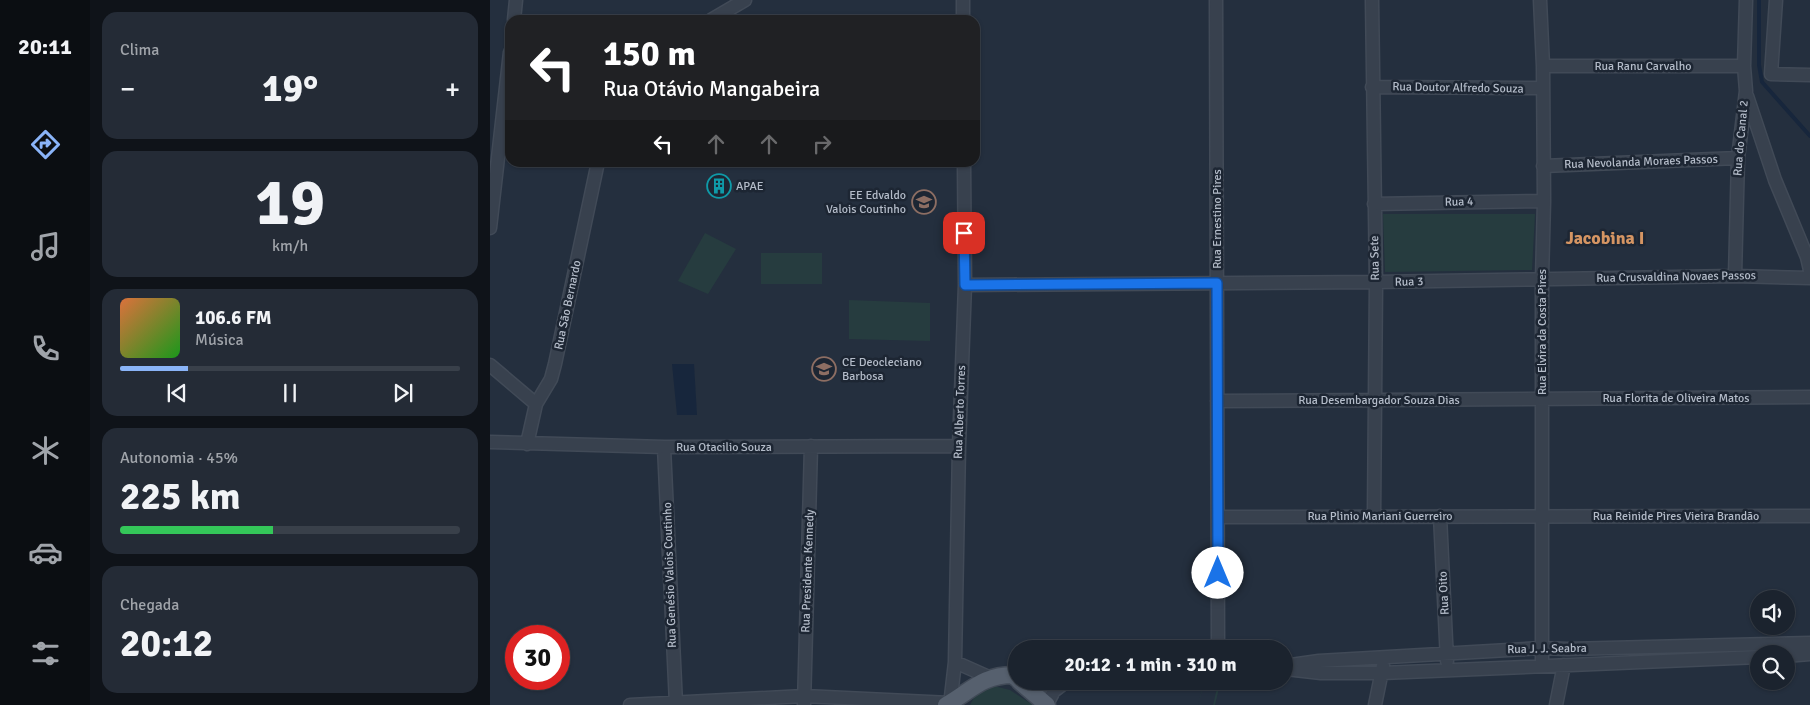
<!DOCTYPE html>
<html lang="pt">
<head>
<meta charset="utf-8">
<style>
	:root { --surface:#1b232e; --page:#242b36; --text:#f1f3f6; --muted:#a0a4aa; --line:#39404a; --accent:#8ab4f8 }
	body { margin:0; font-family:Signika,sans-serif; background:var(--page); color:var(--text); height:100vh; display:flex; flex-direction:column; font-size:19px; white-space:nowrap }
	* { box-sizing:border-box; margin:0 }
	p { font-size:16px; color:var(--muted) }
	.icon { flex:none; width:28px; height:28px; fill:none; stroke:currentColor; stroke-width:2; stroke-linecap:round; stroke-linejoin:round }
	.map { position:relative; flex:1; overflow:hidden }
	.panel { display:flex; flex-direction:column; gap:12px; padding:12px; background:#0f1319; width:400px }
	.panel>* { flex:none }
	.top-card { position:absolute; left:15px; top:15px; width:475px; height:152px; border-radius:15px; box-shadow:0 1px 4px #0004,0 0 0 1px var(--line); background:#202124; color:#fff; overflow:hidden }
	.fabs { position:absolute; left:1260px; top:590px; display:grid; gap:10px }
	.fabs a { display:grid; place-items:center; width:45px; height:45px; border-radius:50%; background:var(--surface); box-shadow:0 1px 4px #0004,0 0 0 1px var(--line); font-size:25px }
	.speed { position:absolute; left:15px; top:625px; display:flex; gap:10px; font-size:25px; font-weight:700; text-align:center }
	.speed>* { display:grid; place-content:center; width:65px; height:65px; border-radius:50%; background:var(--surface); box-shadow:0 1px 4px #0004,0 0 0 1px var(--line); line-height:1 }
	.speed .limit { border:8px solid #d22; background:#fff; color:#111 }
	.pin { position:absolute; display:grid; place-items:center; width:42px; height:42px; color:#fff; margin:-21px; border-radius:10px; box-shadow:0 2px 8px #0006 }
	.me { position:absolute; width:55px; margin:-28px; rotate:0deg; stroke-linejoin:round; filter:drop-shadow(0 0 4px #0008) }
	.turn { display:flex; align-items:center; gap:18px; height:105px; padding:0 15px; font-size:22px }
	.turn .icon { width:65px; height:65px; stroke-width:2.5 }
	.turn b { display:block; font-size:35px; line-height:42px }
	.lanes { display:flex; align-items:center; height:48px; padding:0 15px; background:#0003; justify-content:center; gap:25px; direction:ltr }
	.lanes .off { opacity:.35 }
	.big { font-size:38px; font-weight:800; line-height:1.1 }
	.panel .tile { flex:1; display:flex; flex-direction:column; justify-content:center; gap:8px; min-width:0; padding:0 18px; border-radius:15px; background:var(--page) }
	.panel .dial { align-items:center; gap:0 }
	.dial b { font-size:65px; line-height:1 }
	.song { display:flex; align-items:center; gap:15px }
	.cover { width:60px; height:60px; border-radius:8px; background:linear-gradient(135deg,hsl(20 70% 55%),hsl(120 70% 35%)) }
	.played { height:5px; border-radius:2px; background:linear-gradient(90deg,var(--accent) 20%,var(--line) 20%) }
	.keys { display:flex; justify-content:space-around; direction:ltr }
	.heat { display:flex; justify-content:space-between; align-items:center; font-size:28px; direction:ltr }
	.charge { height:8px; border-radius:4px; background:linear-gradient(90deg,#34c759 45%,var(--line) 0) }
	.trip { position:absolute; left:518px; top:640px; width:285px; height:50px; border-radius:25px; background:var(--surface); box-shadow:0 1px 4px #0004,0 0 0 1px var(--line); font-weight:800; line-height:50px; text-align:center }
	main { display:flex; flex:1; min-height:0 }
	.tab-bar { display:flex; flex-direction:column; width:90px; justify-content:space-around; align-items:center; background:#0b0e12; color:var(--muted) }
	.tab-bar .icon { width:35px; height:35px }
	.tab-bar .current { color:var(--accent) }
	.tab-bar b { font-size:22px; color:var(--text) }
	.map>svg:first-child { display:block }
	.green { fill:#263c3f }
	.water { fill:#17263c }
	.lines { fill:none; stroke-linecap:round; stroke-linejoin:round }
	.stream { stroke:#17263c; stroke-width:4 }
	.minor-casing { stroke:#414a57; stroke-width:15 }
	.major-casing { stroke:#414a57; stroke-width:19 }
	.minor { stroke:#38414e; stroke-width:12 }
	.major { stroke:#56606e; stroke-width:16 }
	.route-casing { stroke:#114b97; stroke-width:12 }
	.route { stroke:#1a73e8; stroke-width:9 }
	.labels { text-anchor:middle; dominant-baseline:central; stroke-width:5; stroke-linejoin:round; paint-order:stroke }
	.street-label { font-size:12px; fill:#b4bcc9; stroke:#1d2633 }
	.poi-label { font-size:12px; fill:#b4bcc9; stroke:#1d2633; text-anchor:start }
	.district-label { font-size:18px; font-weight:bold; fill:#d59563; stroke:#1d2633 }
</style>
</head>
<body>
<main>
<nav class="tab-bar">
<b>20:11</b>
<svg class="icon current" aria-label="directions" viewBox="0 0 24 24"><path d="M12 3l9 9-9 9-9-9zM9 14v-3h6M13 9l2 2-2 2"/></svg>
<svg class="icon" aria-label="music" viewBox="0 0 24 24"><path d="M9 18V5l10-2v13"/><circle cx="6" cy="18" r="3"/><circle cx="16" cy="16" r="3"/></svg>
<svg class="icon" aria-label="phone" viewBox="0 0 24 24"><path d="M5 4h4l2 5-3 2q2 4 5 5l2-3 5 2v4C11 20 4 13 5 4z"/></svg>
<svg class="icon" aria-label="climate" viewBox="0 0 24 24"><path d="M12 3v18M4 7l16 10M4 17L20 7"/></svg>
<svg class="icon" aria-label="car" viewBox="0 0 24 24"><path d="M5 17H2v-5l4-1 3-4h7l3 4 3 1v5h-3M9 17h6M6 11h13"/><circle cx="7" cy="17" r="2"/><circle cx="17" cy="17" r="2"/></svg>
<svg class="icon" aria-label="filters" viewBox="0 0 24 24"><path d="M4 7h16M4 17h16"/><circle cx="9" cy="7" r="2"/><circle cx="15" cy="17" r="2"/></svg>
</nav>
<section class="panel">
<div class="tile"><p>Clima</p>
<div class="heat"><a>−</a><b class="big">19°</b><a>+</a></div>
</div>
<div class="tile dial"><b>19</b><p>km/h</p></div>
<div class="tile">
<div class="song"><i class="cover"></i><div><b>106.6 FM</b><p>Música</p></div></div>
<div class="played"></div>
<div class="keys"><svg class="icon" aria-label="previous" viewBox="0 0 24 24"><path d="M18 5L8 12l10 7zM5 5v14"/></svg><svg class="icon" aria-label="pause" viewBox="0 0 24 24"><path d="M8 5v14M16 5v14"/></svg><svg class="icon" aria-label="next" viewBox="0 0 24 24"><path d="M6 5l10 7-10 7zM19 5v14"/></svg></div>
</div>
<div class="tile"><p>Autonomia · 45%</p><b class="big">225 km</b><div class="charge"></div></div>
<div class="tile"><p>Chegada</p><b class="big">20:12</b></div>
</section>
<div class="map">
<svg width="1320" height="705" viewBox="0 0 1320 705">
	<rect width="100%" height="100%" fill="#242f3e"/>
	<!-- green -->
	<path class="green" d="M893,214H1045L1042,270L895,272Z
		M215,233L246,249L218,294L188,281Z
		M271,253H332V284H271Z
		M359,300L440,303V341L359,339Z
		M714,682L730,684L725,705H723L727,688L714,684L708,705Z
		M504,686L520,690L543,705H480L486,694Z"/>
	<!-- water -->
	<path class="water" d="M182,364H204L207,415H187Z"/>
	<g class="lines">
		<!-- stream -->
		<path class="stream" d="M1269,0V65L1272,82L1320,136"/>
		<!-- minor casing -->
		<g class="minor-casing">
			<path id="minor" d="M726,0L728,649
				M882,0L886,282L884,517
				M1050,0L1053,66L1054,201L1052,279V665
				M1286,0L1281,74L1320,75
				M24,20L26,0
				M221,20L255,0
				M473,20V0
				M1053,66H1254
				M882,87L1053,88
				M1257,96L1285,180L1317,257L1320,270
				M1053,166L1248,158
				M884,204L1054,201
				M0,228L20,52
				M1245,276L1248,158L1256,91L1254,66L1256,0
				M475,285L886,282L1245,276L1320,278
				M0,365L46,404
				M727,401L1320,397
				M0,442L174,447L469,446
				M37,444L46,404L61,379L65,364L108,162
				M174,447L186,704
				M950,516L957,661
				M728,517L1320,516
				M1296,656L1320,654
				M465,662L501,678
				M794,666L829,661L1052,648L1077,649L1320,643
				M796,669L831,673H892L1269,657
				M557,704L564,691L577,681
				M140,705L314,696L460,703
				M314,705L321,446
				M460,705L465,662L469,446L475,285L474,162
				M885,705L893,666
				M1066,705L1074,665"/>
		</g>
		<!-- major casing -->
		<g class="major-casing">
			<path id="major" d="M529,681L557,705
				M456,705C481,691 492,675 523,675L526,678"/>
		</g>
		<!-- minor -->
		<use href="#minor" class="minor"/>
		<!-- major -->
		<use href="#major" class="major"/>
	</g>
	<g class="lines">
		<!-- route casing -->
		<g class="route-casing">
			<path id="route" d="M474,233L475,285L727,283L728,573"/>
		</g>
		<!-- route -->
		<use href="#route" class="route"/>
	</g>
	<!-- icons -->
	<defs>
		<g id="building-ring" transform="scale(1.25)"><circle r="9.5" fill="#1d2633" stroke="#0f9aa8" stroke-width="1.5"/><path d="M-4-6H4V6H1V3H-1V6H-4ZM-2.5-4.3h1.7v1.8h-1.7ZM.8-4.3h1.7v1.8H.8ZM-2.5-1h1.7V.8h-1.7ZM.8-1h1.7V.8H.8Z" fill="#0f9aa8"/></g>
		<g id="school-ring" transform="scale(1.25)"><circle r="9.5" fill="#1d2633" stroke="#8d6e63" stroke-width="1.5"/><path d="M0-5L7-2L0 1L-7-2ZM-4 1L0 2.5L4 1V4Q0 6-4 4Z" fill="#8d6e63"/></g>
	</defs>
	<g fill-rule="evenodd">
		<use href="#building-ring" x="229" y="186"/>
		<use href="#school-ring" x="434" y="202"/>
		<use href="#school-ring" x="334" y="369"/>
	</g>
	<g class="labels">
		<!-- street labels -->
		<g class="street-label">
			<text x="1153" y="66">Rua Ranu Carvalho</text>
			<text transform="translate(968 88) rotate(1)">Rua Doutor Alfredo Souza</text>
			<text transform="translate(1251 138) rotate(-85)">Rua do Canal 2</text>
			<text transform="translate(1151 162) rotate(-2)">Rua Nevolanda Moraes Passos</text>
			<text transform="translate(969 202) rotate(-1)">Rua 4</text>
			<text transform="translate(727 219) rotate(-90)">Rua Ernestino Pires</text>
			<text transform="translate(885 258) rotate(-91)">Rua Sete</text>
			<text transform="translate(1186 277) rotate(-1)">Rua Crusvaldina Novaes Passos</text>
			<text transform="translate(919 282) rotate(-1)">Rua 3</text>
			<text transform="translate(78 305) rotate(-78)">Rua São Bernardo</text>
			<text transform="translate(1052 332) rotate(-90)">Rua Elvira da Costa Pires</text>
			<text x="1186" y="398">Rua Florita de Oliveira Matos</text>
			<text x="889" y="400">Rua Desembargador Souza Dias</text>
			<text transform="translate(470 412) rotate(-88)">Rua Alberto Torres</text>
			<text x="234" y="447">Rua Otacilio Souza</text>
			<text x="890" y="516">Rua Plinio Mariani Guerreiro</text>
			<text x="1186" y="516">Rua Reinide Pires Vieira Brandão</text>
			<text transform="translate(318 571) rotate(-88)">Rua Presidente Kennedy</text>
			<text transform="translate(180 575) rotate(-92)">Rua Genésio Valois Coutinho</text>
			<text transform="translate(954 593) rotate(-93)">Rua Oito</text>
			<text transform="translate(1057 649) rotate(-1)">Rua J. J. Seabra</text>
		</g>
		<!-- poi labels -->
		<g class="poi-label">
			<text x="246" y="186">APAE</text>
			<text x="416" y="195" text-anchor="end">EE Edvaldo<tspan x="416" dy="14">Valois Coutinho</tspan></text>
			<text x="352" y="362">CE Deocleciano<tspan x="352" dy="14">Barbosa</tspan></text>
		</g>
		<!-- district labels -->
		<g class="district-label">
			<text x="1115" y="238">Jacobina I</text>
		</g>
	</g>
</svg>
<div class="fabs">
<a><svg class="icon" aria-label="sound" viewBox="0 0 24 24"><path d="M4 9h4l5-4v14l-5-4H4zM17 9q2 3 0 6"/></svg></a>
<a><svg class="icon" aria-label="search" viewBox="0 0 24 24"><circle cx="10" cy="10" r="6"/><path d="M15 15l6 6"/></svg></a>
</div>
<div class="speed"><div class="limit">30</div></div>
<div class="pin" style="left:474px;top:233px;background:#d93025"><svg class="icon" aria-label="arrive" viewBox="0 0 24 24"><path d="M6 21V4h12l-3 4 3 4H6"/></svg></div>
<svg class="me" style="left:728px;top:573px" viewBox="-20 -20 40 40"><circle r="19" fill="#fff"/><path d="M0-13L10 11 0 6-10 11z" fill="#1a73e8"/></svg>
<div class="trip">20:12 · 1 min · 310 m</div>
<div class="top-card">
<div class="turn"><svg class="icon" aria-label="left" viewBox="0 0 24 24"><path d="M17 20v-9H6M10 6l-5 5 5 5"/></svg><div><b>150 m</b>Rua Otávio Mangabeira</div></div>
<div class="lanes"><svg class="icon" aria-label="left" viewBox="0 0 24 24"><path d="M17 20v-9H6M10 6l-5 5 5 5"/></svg><svg class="icon off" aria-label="ahead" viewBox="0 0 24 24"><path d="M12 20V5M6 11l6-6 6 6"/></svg><svg class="icon off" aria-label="ahead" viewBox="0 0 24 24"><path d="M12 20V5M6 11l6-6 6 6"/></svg><svg class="icon off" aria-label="right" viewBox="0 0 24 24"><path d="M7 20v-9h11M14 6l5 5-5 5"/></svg></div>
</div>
</div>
</main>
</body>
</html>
